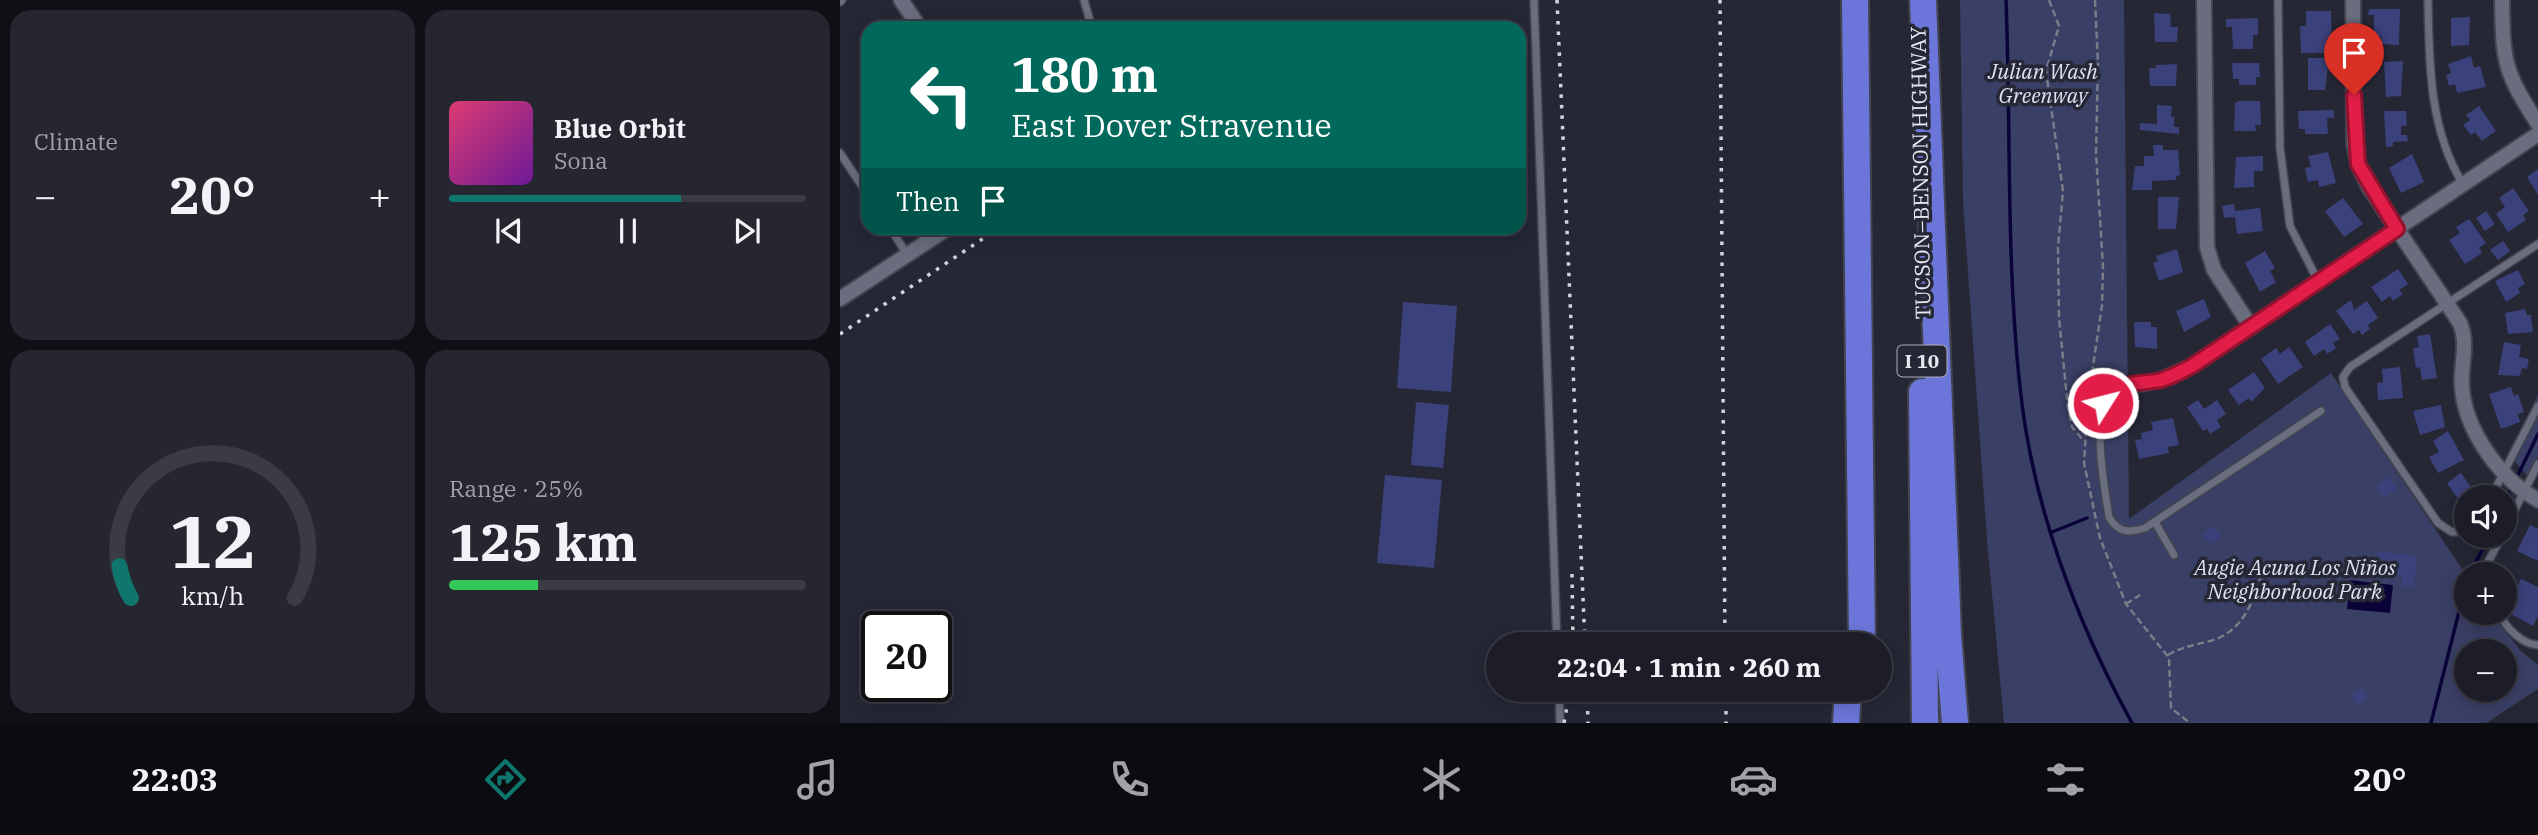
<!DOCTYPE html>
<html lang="en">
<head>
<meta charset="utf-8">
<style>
	:root { --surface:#1c1d28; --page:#252630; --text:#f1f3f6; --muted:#a0a2a8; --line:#3a3b45; --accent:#0f766e }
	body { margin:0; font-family:"IBM Plex Serif",serif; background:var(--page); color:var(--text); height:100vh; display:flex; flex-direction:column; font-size:26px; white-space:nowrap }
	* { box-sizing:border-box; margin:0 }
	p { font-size:23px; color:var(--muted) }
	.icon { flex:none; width:38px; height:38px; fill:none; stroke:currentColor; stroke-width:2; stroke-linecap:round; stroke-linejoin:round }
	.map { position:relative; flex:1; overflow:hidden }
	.sheet { display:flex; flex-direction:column; gap:10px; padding:10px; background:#0f1016; width:840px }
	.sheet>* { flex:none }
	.guide { position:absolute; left:21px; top:21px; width:665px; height:214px; border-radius:21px; box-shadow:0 4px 18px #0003,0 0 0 2px var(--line); background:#00695c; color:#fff; overflow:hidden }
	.tools { position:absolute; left:1614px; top:485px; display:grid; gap:14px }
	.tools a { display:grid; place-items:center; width:63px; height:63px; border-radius:50%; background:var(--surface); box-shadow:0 4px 18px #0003,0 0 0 2px var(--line); font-size:35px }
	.speed { position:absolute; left:21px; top:611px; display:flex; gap:14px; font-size:35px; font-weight:700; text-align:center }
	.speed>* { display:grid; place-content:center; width:91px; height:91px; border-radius:50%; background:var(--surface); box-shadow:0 4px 18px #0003,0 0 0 2px var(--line); line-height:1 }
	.speed .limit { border:4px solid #111; border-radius:10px; background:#fff; color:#111 }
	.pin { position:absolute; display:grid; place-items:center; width:60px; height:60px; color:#fff; margin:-72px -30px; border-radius:50% 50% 50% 0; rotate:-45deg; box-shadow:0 0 7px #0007 }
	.pin .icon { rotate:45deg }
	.me { position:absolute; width:77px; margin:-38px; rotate:54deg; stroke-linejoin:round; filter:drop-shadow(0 0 5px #0008) }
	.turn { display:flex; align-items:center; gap:24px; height:147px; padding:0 35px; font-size:32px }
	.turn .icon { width:91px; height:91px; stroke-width:2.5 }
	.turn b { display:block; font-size:49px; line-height:60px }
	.then { display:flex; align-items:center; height:66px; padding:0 35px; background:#0003; gap:14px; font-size:26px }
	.big { font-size:52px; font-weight:700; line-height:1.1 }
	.sheet .widget { flex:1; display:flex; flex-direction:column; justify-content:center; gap:10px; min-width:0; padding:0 24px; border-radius:21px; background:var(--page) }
	.sheet .dial { align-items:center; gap:0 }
	.dial svg { height:182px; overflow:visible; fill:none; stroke:var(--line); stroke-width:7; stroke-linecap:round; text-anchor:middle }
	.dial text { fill:var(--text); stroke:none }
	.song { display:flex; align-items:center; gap:21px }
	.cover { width:84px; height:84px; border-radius:10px; background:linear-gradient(135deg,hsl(340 70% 55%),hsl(280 70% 35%)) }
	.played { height:7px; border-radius:4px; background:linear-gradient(90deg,var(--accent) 65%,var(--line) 65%) }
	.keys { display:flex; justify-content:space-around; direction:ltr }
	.heat { display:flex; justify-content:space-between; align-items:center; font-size:38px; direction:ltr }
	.charge { height:10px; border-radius:5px; background:linear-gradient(90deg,#34c759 25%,var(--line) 0) }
	.sheet .tiles { flex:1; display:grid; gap:10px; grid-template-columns:repeat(2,1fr) }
	.trip { position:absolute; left:646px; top:632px; width:406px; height:70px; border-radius:35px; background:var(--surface); box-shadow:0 4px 18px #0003,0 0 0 2px var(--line); font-weight:700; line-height:70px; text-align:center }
	.dock { display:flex; height:112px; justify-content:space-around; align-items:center; background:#0b0c10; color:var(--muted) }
	.dock .icon { width:49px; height:49px }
	.dock .current { color:var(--accent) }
	.dock b { font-size:32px; color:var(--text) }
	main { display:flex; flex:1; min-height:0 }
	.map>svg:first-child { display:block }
	.green { fill:#3a3f65; fill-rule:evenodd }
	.water { fill:#0a0338 }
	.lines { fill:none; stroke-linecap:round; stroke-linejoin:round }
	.stream { stroke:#0a0338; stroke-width:3.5 }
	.building { fill:#3b417a }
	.service-casing { stroke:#42444f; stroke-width:10 }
	.minor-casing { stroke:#42444f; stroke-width:18 }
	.motorway-casing { stroke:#42444f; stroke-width:30 }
	.path { stroke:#7a7c88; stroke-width:2.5; stroke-dasharray:7 3.5; stroke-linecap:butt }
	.service { stroke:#696d7d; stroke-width:7 }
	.minor { stroke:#696d7d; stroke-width:14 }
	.motorway { stroke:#6c76da; stroke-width:26 }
	.rail { stroke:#d2d4dd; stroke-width:3.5; stroke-dasharray:3.5 7; stroke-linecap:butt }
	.route-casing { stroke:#92132f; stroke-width:18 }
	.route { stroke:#e11d48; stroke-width:12 }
	.labels { text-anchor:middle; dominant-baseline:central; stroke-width:7; stroke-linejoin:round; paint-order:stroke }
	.shield { fill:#252735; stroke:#adafb9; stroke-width:2 }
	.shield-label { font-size:19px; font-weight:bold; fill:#e7e9f2 }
	.park-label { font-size:21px; font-style:italic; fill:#dee2f4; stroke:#252735 }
	.street-label { font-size:21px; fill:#e7e9f2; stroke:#252735 }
</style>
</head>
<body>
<main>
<section class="sheet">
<div class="tiles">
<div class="widget"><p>Climate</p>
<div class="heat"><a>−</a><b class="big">20°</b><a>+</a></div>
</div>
<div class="widget">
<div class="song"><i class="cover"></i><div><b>Blue Orbit</b><p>Sona</p></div></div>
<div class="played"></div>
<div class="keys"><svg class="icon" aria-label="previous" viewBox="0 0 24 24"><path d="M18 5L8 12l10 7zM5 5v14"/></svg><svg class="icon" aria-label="pause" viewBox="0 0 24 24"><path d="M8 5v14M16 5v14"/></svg><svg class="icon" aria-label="next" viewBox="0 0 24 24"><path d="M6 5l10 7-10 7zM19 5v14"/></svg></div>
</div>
<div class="widget dial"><svg viewBox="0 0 100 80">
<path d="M14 69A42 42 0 1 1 86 69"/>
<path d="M14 69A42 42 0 0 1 9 55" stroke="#0f766e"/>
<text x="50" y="56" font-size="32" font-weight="700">12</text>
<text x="50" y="72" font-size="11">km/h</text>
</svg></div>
<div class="widget"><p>Range · 25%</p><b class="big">125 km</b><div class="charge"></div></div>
</div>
</section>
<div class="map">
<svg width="1698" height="723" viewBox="0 0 1698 723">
	<rect width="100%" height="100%" fill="#252735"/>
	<!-- green -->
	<path class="green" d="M1120,0H1284L1289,519L1491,373L1626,575V612L1651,613L1680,650L1698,665V689L1646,723H1164L1147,540L1123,202ZM1626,651H1664V690H1626Z
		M1698,395V474L1694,483L1668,454Z"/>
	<!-- water -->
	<path class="water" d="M1510,580L1553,585L1550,613L1507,609Z"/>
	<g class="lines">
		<!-- stream -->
		<path class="stream" d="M1166,0C1171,129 1166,259 1180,387C1192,504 1236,621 1292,723
			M1676,479L1698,434
			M1664,503L1672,486
			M1212,532L1247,518
			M1630,574L1649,536
			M1591,723L1626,584"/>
	</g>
	<!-- building -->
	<path class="building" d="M1529,9H1560L1559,45L1541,44V37H1534V15H1528Z
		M1466,11H1491L1492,53H1461L1460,26H1466Z
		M1314,13L1330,14L1331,27H1338L1337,42H1315Z
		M1630,17L1629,45L1611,46V18Z
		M1418,18V35H1413V49H1393L1392,27H1386V19Z
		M1631,56L1634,68L1640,66L1646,87L1617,93L1615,84L1609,86L1606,75L1611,73L1608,64Z
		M1468,58H1489L1485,90H1468Z
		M1563,61L1561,96L1546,97L1544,62Z
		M1392,63H1419L1420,77H1416V85H1399V79H1393Z
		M1337,64L1336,86H1310L1309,68H1316V65Z
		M1399,101H1420L1421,125H1415L1416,131H1394L1395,103Z
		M1317,105L1332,106L1331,117L1334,116V127H1339V134L1300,130V123L1317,124Z
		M1639,106L1656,131L1642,141L1635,132L1631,135L1623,125L1630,120L1626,115Z
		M1494,110V118H1487L1488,134H1465V129H1459L1458,111Z
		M1544,111H1566L1567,126H1561V135H1567L1568,141L1553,142V146L1546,147Z
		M1313,145H1323V150H1338L1340,175L1336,176V180L1312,181V190H1292L1295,166H1304V156H1314Z
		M1488,152L1496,183L1479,187L1478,180L1468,182L1465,168L1471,167L1468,156Z
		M1572,154L1584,182L1561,193L1549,168Z
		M1423,156V171H1414V187L1394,188L1396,157Z
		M1698,169V195L1687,177Z
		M1673,188L1689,211L1683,215L1686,220L1668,232L1656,214L1665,207L1659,198Z
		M1318,197H1339L1336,229H1318Z
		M1503,198L1523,224L1504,237L1485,211Z
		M1394,204L1395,211L1420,208L1423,231L1397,234L1395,217L1384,218L1382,206Z
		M1646,211L1655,224L1645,231L1636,218Z
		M1629,219L1646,243L1639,248L1642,253L1625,264L1609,240L1620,233L1616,227Z
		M1663,241L1670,251L1658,260L1650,250Z
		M1337,249L1343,272L1319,281L1313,263L1318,261L1316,256Z
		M1425,251L1435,268L1430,271L1436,282L1420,292L1405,263Z
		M1558,269L1568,284L1559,290L1563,294L1553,301L1550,296L1542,302L1531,287Z
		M1678,270L1685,284L1678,288L1680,293L1666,302L1655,281Z
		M1364,299L1371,317L1344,332L1336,311Z
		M1511,300L1514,310L1527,301L1538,318L1528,325L1530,329L1522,335L1519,330L1513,334L1496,311Z
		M563,302L617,306L611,392L557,388Z
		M1685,309L1687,315H1691L1693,332L1668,334L1665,313Z
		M1294,322H1311V327H1317V349L1295,347Z
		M1490,324L1500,339L1493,343L1496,348L1487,354L1484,349L1474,356L1465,342Z
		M1590,334L1597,378L1582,380L1580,367L1576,368L1573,348L1579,347L1577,336Z
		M1664,342L1681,345L1679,357L1689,359L1687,369L1682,368L1680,376L1658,375Z
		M1449,347L1463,367L1438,384L1421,359L1436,348L1440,354Z
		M1560,367L1563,398L1538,400L1537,383L1543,382L1542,369Z
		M1414,372L1425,388L1411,402L1409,398L1399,405L1388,390Z
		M1671,387L1674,396L1678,394L1684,412L1678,414L1680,422L1661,429L1649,394Z
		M1358,400L1364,409L1377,400L1386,414L1377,420L1381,427L1370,434L1367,429L1363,431L1347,407Z
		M576,402L609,405L603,468L571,465Z
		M1601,405L1605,427L1580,435L1573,411Z
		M1333,418L1339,445L1328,447L1329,453L1299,459L1295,440L1302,439L1301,433L1313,430L1311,422Z
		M1608,431L1624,460L1598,473L1589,457L1599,452L1593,441Z
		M1621,473L1638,497H1626V510L1607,483Z
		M545,475L602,480L594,568L537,563Z
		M1549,477L1557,489L1544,498L1536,486Z
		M1690,525L1698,529V561L1677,551Z
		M1373,526L1381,536L1370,544L1362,534Z
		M1537,551L1577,556L1574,588L1561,587L1562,576L1535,573Z
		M1409,570L1418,572L1415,588L1405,586Z
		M1681,579L1698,587V616L1693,626L1669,613L1674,603L1670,601Z
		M1522,688L1528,698L1517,705L1510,694Z"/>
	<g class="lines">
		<!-- service casing -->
		<g class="service-casing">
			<path id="service" d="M244,0L252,28
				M694,0L717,644
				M1438,0L1440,148L1450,226L1478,281
				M1588,0C1589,61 1589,130 1623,184
				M0,2L2,0
				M0,153L28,195
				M50,228L67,254
				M1273,389C1250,415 1264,484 1269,517C1278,533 1289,533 1305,528L1481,411
				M1651,497L1698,406
				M1315,522L1334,555
				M1626,531L1612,532L1598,523L1505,387L1503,377L1510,367L1698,244
				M1664,531L1698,464
				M1647,574V564L1662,536
				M1659,612C1665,627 1681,644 1698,645
				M719,690L720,723"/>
		</g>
		<!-- minor casing -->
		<g class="minor-casing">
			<path id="minor" d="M61,0L80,28
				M1364,0L1367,247L1374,270L1411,327
				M1513,0L1514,143L1518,164L1529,187L1620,323C1629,345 1620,365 1622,387C1625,431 1661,480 1698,500
				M1662,0C1663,63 1664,71 1698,124
				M0,299L108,228
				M1273,389L1321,380L1352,366L1698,134"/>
		</g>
		<!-- motorway casing -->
		<g class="motorway-casing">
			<path id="motorway" d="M1015,0L1022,644
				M1083,0L1108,634L1115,723
				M1082,392L1085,723
				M1006,723L1008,690"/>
		</g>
		<!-- path -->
		<path class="path" d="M1209,0L1219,26L1206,71L1223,191L1218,247L1219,318L1228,408L1232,427L1244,441
			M1255,0L1258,64L1256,153L1263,267L1262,306L1248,399L1244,463L1260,538L1286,604L1329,658L1331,708L1350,723
			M1253,369H1272L1284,374
			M1286,604L1300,595
			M1328,655C1341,647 1355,645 1370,641C1403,632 1413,602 1422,573"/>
		<!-- service -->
		<use href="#service" class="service"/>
		<!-- minor -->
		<use href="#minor" class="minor"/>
		<!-- motorway -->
		<use href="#motorway" class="motorway"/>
		<!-- rail -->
		<path class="rail" d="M717,0L745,644
			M880,0L885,644
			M0,334L159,228
			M732,574L733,644
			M747,690L748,723
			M886,690V723
			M724,723L730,690"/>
	</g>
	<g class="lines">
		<!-- route casing -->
		<g class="route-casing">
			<path id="route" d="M1263,403C1275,379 1298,385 1321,380C1332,377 1342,371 1352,366L1557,229L1518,164L1514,95"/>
		</g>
		<!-- route -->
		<use href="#route" class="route"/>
	</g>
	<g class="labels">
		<!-- shield labels -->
		<rect class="shield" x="1057.5" y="345.5" width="49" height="31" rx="5"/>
		<g class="shield-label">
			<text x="1082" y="361">I 10</text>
		</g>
		<!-- park labels -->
		<g class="park-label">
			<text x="1203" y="71">Julian Wash<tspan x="1203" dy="24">Greenway</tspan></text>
			<text x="1455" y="567">Augie Acuna Los Niños<tspan x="1455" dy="24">Neighborhood Park</tspan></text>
		</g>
		<!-- street labels -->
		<g class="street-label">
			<text transform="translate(1080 173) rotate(-91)">TUCSON–BENSON HIGHWAY</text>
		</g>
	</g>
</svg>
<div class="tools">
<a><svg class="icon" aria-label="sound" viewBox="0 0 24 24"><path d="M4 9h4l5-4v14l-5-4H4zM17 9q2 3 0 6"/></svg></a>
<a>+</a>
<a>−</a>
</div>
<div class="speed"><div class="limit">20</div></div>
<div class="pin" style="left:1514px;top:95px;background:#d93025"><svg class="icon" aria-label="arrive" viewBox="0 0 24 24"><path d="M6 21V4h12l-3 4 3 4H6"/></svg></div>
<svg class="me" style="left:1263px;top:403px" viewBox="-20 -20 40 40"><circle r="17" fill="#e11d48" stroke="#fff" stroke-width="3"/><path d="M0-11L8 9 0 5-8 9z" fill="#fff"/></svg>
<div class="trip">22:04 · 1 min · 260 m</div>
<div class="guide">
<div class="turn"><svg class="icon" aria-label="left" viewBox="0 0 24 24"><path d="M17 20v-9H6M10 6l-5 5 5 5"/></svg><div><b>180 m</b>East Dover Stravenue</div></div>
<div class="then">Then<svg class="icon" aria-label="arrive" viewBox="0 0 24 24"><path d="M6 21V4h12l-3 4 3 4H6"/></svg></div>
</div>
</div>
</main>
<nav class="dock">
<b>22:03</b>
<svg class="icon current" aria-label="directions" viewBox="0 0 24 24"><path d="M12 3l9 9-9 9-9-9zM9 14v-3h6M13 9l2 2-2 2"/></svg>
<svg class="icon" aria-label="music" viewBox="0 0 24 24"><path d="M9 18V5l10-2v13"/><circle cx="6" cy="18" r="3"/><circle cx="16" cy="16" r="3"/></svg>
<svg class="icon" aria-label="phone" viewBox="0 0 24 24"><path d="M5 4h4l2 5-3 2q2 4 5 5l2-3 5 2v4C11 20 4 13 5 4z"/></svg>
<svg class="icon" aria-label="climate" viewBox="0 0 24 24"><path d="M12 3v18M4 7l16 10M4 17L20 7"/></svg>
<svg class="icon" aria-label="car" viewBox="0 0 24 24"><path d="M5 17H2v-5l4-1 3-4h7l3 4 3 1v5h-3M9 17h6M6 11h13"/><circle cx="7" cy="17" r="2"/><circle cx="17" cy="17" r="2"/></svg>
<svg class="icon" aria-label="filters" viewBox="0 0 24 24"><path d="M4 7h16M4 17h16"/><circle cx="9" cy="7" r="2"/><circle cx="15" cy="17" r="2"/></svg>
<b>20°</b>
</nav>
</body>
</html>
